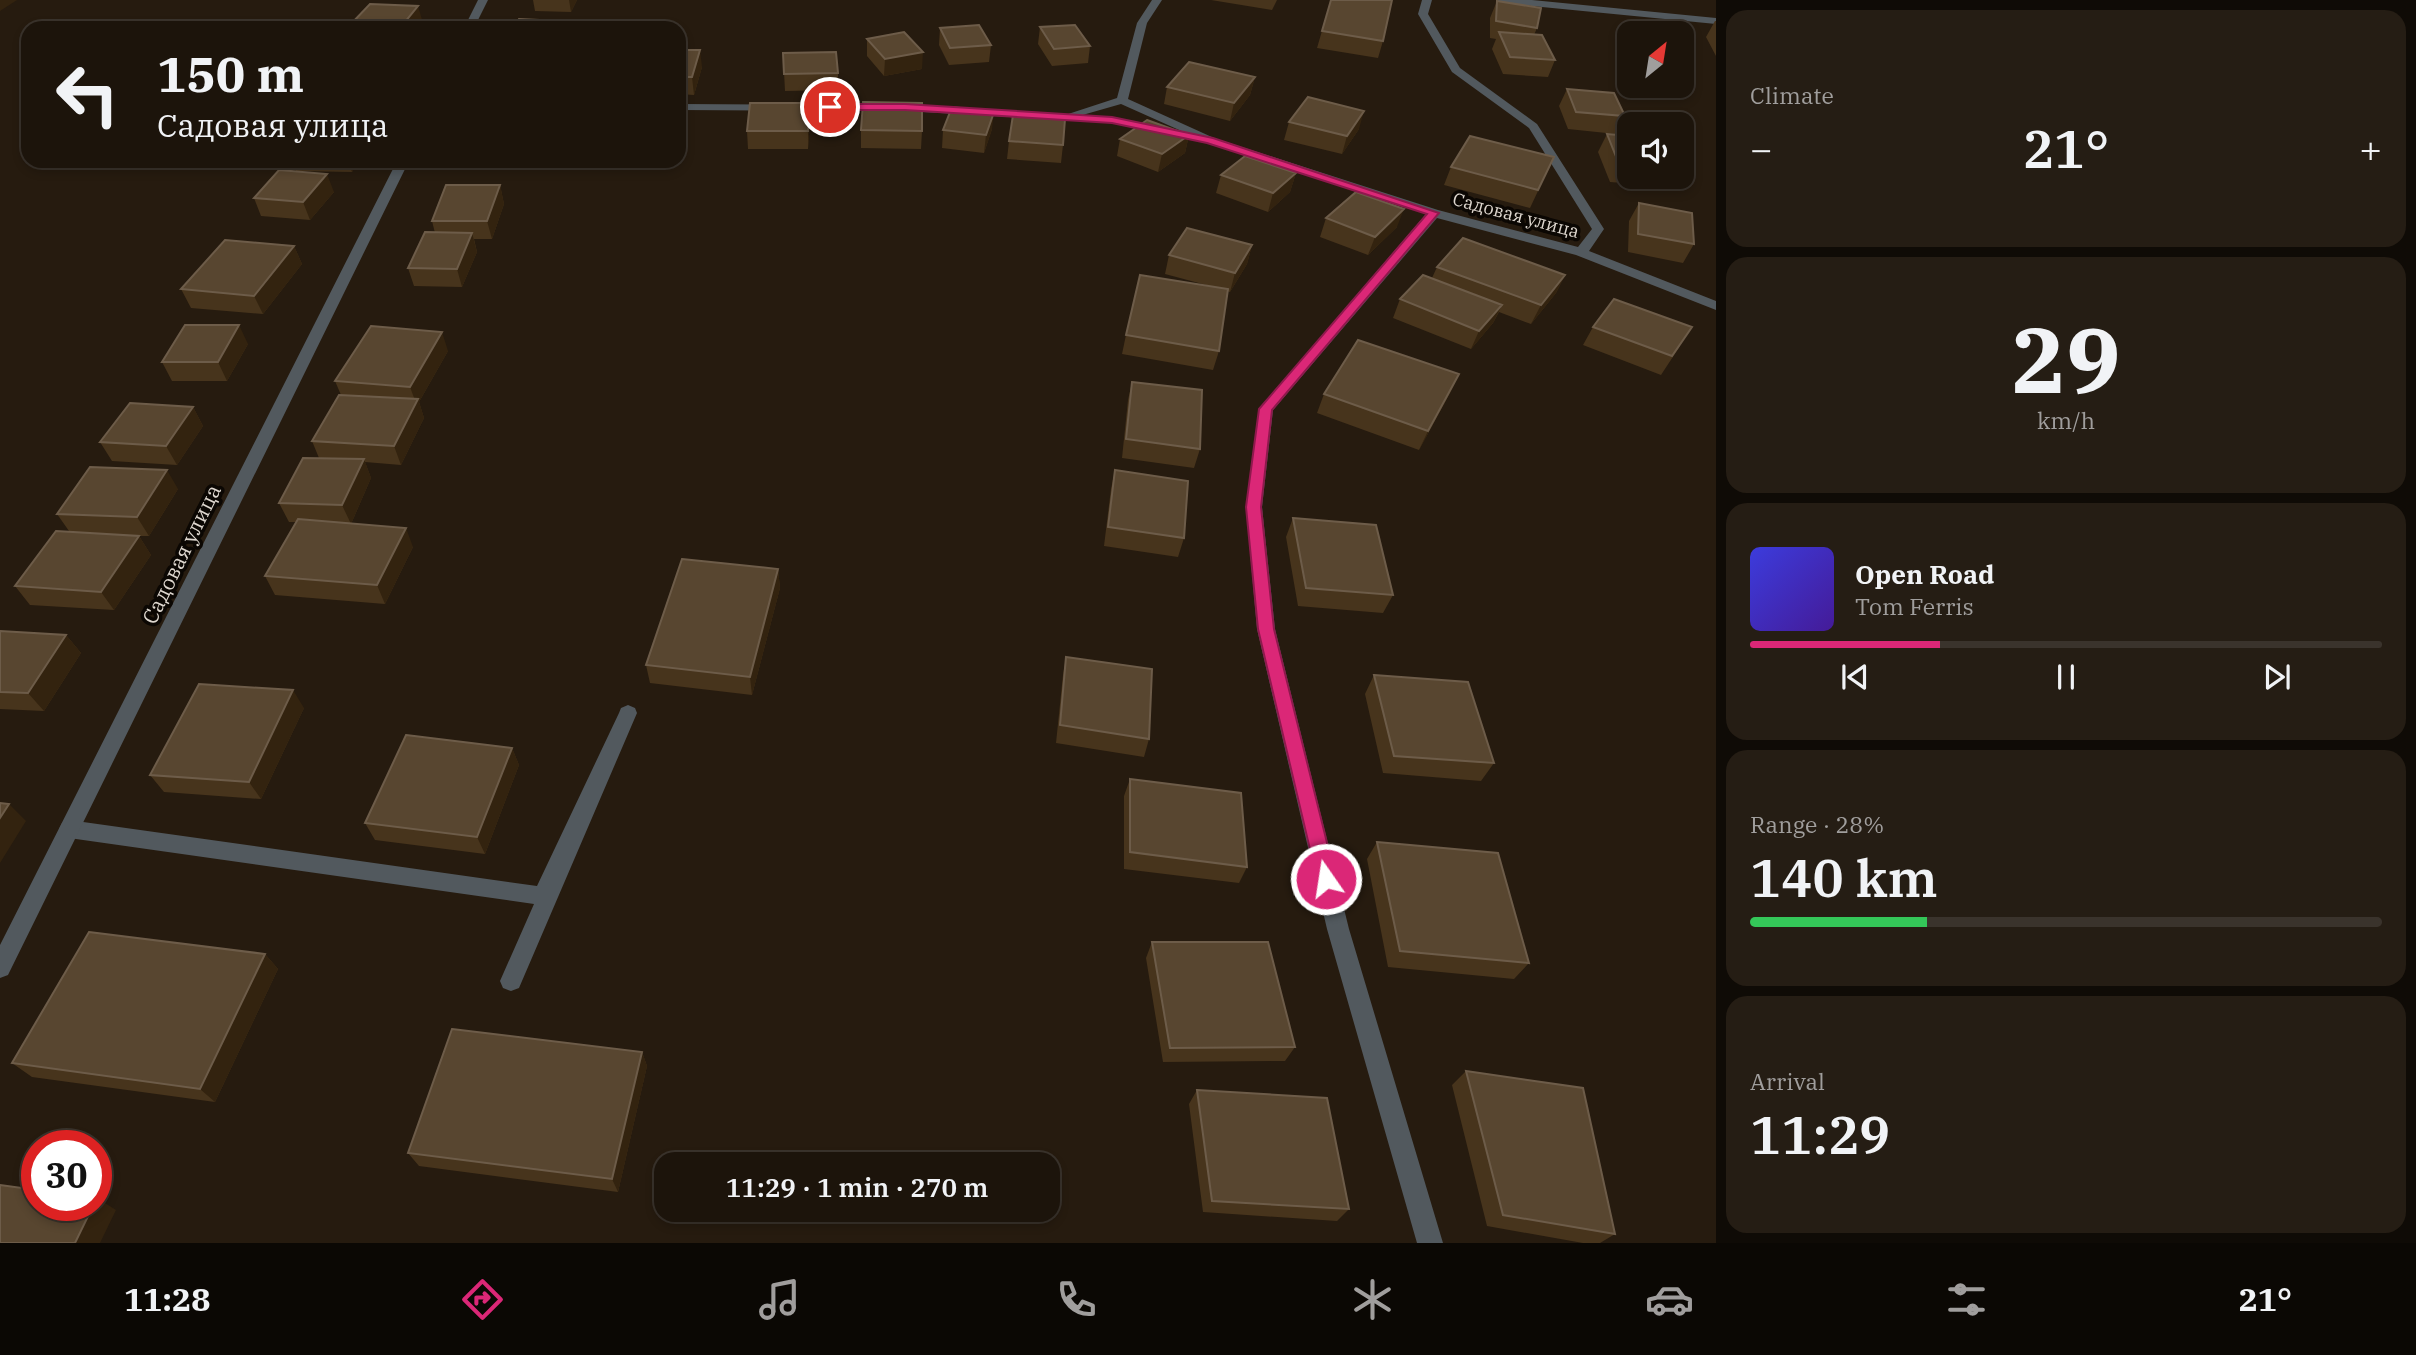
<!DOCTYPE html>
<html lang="en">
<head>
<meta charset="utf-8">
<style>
	:root { --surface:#1c140b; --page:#251d14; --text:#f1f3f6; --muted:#a09e9d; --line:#3a332c; --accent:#db2777 }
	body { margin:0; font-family:"IBM Plex Serif",serif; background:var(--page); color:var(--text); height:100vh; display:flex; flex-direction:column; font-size:26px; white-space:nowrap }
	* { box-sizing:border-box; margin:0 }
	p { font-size:23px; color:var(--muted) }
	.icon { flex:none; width:38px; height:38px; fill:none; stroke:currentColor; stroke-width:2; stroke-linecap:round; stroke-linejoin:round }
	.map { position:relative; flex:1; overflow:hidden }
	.details { display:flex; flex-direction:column; gap:10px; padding:10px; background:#0f0b06; width:700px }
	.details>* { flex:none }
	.guide { position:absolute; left:21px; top:21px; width:665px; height:147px; border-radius:21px; box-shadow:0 4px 10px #0003,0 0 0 2px var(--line); background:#1c140b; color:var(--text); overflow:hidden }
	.needle { width:46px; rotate:30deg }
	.controls { position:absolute; left:1617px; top:21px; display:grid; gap:14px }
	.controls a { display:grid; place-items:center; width:77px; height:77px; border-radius:14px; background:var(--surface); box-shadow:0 4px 10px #0003,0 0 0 2px var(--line); font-size:35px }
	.speed { position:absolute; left:21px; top:1130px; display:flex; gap:14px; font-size:35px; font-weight:700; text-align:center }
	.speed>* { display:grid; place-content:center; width:91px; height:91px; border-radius:50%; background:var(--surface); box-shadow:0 4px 10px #0003,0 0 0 2px var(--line); line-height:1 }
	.speed .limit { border:10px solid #d22; background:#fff; color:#111 }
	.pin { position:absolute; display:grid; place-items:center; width:60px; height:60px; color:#fff; margin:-30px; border:4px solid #fff; border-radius:50%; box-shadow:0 2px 7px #0007 }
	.me { position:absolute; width:77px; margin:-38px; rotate:347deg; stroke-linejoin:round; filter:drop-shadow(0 0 5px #0008) }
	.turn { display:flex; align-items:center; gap:24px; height:147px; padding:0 21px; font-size:32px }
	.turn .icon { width:91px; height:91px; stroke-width:2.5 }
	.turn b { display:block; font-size:49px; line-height:60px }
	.big { font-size:52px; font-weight:600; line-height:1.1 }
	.details .widget { flex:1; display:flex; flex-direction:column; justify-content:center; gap:10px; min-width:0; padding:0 24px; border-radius:21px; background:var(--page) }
	.details .dial { align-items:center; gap:0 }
	.dial b { font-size:91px; line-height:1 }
	.song { display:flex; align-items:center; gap:21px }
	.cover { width:84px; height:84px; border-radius:10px; background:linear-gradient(135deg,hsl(240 70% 55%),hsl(260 70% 35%)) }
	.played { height:7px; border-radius:4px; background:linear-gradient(90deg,var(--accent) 30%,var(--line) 30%) }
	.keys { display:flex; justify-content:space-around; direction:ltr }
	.heat { display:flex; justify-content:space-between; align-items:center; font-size:38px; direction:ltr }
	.charge { height:10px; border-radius:5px; background:linear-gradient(90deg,#34c759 28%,var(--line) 0) }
	.trip { position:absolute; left:654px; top:1152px; width:406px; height:70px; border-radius:21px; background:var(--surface); box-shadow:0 4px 10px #0003,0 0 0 2px var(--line); font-weight:600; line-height:70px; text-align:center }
	.tab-bar { display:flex; height:112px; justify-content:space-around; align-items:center; background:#0b0804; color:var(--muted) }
	.tab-bar .icon { width:49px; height:49px }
	.tab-bar .active { color:var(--accent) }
	.tab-bar b { font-size:32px; color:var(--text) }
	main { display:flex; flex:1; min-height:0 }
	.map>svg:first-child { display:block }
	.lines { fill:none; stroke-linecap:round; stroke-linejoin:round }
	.service { fill:#52595e; fill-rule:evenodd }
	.minor { fill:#52595e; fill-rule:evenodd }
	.wall { fill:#47341c }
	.shaded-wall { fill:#33230f }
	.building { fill:#584630; stroke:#6d5c49; stroke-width:2 }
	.route { fill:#db2777; stroke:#8e194d; stroke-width:2 }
	.labels { text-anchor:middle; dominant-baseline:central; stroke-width:7; stroke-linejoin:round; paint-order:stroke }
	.far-street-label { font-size:18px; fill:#ded7cf; stroke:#0b0703 }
	.street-label { font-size:21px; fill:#ded7cf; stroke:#0b0703 }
</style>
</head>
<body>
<main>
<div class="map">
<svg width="1716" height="1243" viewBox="0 0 1716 1243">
	<rect width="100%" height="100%" fill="#261b0f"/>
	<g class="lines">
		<!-- service -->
		<path class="service" d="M1152,0H1162L1147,23L1128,99L1214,138V142H1206L1121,104L1065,120L1059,117L1117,98L1137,23Z
			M628,705L635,708L637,713L519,988L511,991L503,988L500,981L534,904L69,838L62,835L59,829L62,823L69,820L537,886L619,713L621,708Z"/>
		<!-- minor -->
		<path class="minor" d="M478,0H488L474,28H464Z
			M1422,0H1432L1428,14L1460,68L1537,124L1604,229L1589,251L1716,301V310L1576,255L1437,218L1273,410L1262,507L1275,629L1349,929L1443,1243H1417L1327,929L1257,629L1246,507L1259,409L1426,214L1207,143L1112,123L905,111L679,110V104L905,105L1112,117L1214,138L1438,210L1578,247L1592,229L1529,128L1452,72L1418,14Z
			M1497,0H1532L1716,18V24L1502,3Z
			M397,161H409L8,975L0,978V945Z"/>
	</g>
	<!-- wall -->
	<path class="wall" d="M533,0H577L571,12L535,11Z
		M1211,0H1277L1272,10Z
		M1331,0L1383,41L1378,58L1317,48Z
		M1497,1L1537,28L1534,35L1555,60L1548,77L1503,74L1492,49L1496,39L1490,38V18Z
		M1715,21H1716V56L1706,37Z
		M423,23L418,28H352L351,24Z
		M1040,27L1090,46L1088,63L1052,66L1038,44Z
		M940,28L991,45L989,62L949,65L939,45Z
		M867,39L922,69L884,76L867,56Z
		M679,50L702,67L694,95L679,94Z
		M783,53L838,73V90L785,91Z
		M1255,77L1250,95L1230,121L1164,104L1167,87Z
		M1567,89L1625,116L1616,134L1568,129L1559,106Z
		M810,120L808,149H748L747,131Z
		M1289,122L1359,129L1342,154L1284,140Z
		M992,129L984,153L942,148L943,130Z
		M861,130L922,131L921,149L861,148Z
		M1607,134L1629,136V177H1677L1671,187L1610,182L1598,152Z
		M1189,135L1185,153L1158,172L1117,156L1120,139Z
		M1009,141L1063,145L1061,163L1007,159Z
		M1554,157L1530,208L1444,185L1451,167Z
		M292,161H359L352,172L296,171Z
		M461,161H532L529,167H463Z
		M1296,173L1290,192L1268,212L1216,193L1221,175Z
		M500,185L504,204L492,239H474L477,252L462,287L414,286L408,268L435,233L432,221Z
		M334,192L310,220L261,216L254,198Z
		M1639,203L1694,244L1683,263L1628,252L1629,221Z
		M1326,218L1397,227L1368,255L1320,237Z
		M1252,245L1247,264L1230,292L1227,291L1219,351L1213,370L1122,354L1126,335L1210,286L1165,274L1169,255Z
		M294,246L302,264L263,314L191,308L181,289Z
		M1437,267L1565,275L1556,293L1531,324L1499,312L1493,323L1471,349L1393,318L1400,299L1432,278Z
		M1593,327L1680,346L1661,375L1583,345Z
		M248,344L227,381H172L162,362Z
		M448,351L419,402L424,418L401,465L365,462L371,478L351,524L413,547L385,604L275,595L265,576L296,522H289L279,503L319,458L312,441L341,395L335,381Z
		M1459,374L1450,393L1419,450L1317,413L1324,394Z
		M1132,382L1200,449L1194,468L1122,458L1128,400Z
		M193,407L203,426L177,465L112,461L100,442Z
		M1115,470L1184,538L1178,557L1104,546L1111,489Z
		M178,489L149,536H139L151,555L114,610L30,605L15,586L69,531L57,514Z
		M1293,518L1393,595L1383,613L1298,606L1286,537Z
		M778,569L780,588L752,695L650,683L646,665Z
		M0,631L66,635L81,653L44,711L0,709Z
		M1066,657L1149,739L1144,757L1056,743L1063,675Z
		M1374,675L1494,763L1481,781L1383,773L1365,694Z
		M304,708L261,799L164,792L150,775Z
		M512,748L519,765L485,854L375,840L365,823Z
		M1130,779L1247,867L1239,883L1124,869V796Z
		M1377,842L1529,963L1514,979L1388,967L1367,859Z
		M1152,942L1295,1047L1285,1061L1163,1062L1146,958Z
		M265,954L278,969L215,1102L32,1077L12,1063Z
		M642,1052L647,1066L618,1192L419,1166L408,1153Z
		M1466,1071L1615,1234L1600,1243H1583L1487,1226L1452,1085Z
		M1197,1090L1349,1209L1337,1221L1203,1212L1189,1104Z"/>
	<!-- shaded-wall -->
	<path class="shaded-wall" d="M0,0H17L0,11Z
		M569,0H577L571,12Z
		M418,6L423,23L418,28H401V27Z
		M559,21L561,28H555Z
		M700,50L702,67L694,95L692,77Z
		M923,52L922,69L884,76L885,59Z
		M1255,77L1250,95L1230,121L1234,103Z
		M809,103L810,120L808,149V131Z
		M1364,111L1359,129L1342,154L1347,136Z
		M994,112L992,129L984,153L986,135Z
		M1189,135L1185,153L1158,172L1162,154Z
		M348,161H359L352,172Z
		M1296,173L1290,192L1268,212L1273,193Z
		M327,174L334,192L310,220L303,202Z
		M500,185L504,204L492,239L487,221Z
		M1404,209L1397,227L1368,255L1375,237Z
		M472,233L477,252L462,287L457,269Z
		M1252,245L1247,264L1230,292L1235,273Z
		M294,246L302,264L263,314L254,296Z
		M1565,275L1556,293L1531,324L1541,305Z
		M1502,305L1493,323L1471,349L1479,331Z
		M239,325L248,344L227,381L218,362Z
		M442,332L448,351L419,402L424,418L401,465L394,446L416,403L410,387Z
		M1459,374L1450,393L1419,450L1428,431Z
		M193,407L203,426L177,465L166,446Z
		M364,459L371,478L351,524L342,505Z
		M167,470L178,489L149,536L137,517Z
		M406,528L413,547L385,604L377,585Z
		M139,536L151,555L114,610L101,592Z
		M778,569L780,588L752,695L750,677Z
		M66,635L81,653L44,711L28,693Z
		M293,690L304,708L261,799L249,782Z
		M512,748L519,765L485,854L477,837Z
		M9,804L26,821L0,863V818Z
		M265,954L278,969L215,1102L200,1089Z
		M642,1052L647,1066L618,1192L612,1179Z
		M97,1198L116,1210L100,1243H75L93,1206H96Z"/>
	<!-- building -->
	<path class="building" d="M1331,0H1392L1383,41L1322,31Z
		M1497,1L1541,8L1537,28L1496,21Z
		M370,4L418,6L401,27L351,24Z
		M519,19L559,21L555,28H513Z
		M979,25L991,45L950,48L940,28Z
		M1075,25L1090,46L1054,49L1040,27Z
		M904,32L923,52L885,59L867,39Z
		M1499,32L1542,35L1555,60L1510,57Z
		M679,50H700L692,77H679Z
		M836,52L838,73L784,74L783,53Z
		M1189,62L1255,77L1234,103L1167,87Z
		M1567,89L1614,93L1625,116L1576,112Z
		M1308,97L1364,111L1347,136L1289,122Z
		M863,102L922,103V131L861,130Z
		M750,103H809L808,131H747Z
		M952,107L994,112L986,135L943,130Z
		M1013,115L1065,119L1063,145L1009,141Z
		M1147,120L1189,135L1162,154L1120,139Z
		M1607,134L1629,136V164H1619Z
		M1470,136L1554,157L1538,190L1451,167Z
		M1245,156L1296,173L1273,193L1221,175Z
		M279,170L327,174L303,202L254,198Z
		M446,185H500L487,221H432Z
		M1356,192L1404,209L1375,237L1326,218Z
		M1639,203L1692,213L1694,244L1638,234Z
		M1187,228L1252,245L1235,273L1169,255Z
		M425,232L472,233L457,269L408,268Z
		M1463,238L1565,275L1541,305L1437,267Z
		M225,240L294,246L254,296L181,289Z
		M1140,275L1228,289L1219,351L1126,335Z
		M1423,275L1502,305L1479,331L1400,299Z
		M1614,299L1692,327L1672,356L1593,327Z
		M185,325H239L218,362H162Z
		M371,326L442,332L410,387L335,381Z
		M1358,340L1459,374L1428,431L1324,394Z
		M1132,382L1202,390L1200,449L1126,439Z
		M339,395L418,399L394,446L312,441Z
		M130,403L193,407L166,446L100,442Z
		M303,458L364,459L342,505L279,503Z
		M90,467L167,470L137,517L57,514Z
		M1115,470L1188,481L1184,538L1108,527Z
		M1293,518L1376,525L1393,595L1306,588Z
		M298,519L406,528L377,585L265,576Z
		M56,531L139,536L101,592L15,586Z
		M682,559L778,569L750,677L646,665Z
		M0,631L66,635L28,693L0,692Z
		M1066,657L1152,669L1149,739L1060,725Z
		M1374,675L1468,682L1494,763L1394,756Z
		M199,684L293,690L249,782L150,775Z
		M406,735L512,748L477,837L365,823Z
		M1130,779L1241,793L1247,867L1130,852Z
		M0,803L9,804L0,818Z
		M1377,842L1498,853L1529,963L1400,951Z
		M89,932L265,954L200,1089L12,1063Z
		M1152,942H1268L1295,1047L1170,1048Z
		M452,1029L642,1052L612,1179L408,1153Z
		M1466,1071L1583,1088L1615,1234L1503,1215Z
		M1197,1090L1327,1098L1349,1209L1212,1201Z
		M0,1185L37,1190V1206H93L75,1243H0Z"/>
	<!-- route -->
	<path class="route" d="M830,104H905L1112,117L1213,138L1439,213L1272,410L1261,507L1274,629L1336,879L1333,885L1326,888L1320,885L1317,879L1258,629L1246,507L1259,409L1427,214L1207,143L1112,123L905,110H826V105Z"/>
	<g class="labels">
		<!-- far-street labels -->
		<g class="far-street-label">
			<text transform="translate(1516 215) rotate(15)">Садовая улица</text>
		</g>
		<!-- street labels -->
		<g class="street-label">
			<text transform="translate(181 554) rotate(-64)">Садовая улица</text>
		</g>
	</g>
</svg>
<div class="controls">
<a><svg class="needle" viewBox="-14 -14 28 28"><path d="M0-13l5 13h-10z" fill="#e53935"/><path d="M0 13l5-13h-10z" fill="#a09e9d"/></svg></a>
<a><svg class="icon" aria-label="sound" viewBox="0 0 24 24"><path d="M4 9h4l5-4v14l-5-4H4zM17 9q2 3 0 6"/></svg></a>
</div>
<div class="speed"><div class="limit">30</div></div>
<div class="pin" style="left:830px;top:107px;background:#d93025"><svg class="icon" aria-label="arrive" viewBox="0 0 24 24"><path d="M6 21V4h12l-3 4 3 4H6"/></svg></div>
<svg class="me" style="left:1326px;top:879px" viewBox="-20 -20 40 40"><circle r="17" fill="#db2777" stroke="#fff" stroke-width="3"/><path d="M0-11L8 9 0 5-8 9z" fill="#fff"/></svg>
<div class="trip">11:29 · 1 min · 270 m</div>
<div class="guide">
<div class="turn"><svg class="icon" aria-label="left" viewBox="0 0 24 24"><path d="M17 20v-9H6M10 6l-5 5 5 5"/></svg><div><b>150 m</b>Садовая улица</div></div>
</div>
</div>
<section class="details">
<div class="widget"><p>Climate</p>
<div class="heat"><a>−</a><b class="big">21°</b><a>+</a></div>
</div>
<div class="widget dial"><b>29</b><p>km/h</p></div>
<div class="widget">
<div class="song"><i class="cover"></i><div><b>Open Road</b><p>Tom Ferris</p></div></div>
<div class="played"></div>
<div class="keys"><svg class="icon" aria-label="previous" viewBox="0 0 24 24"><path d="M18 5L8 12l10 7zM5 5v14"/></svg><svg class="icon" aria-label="pause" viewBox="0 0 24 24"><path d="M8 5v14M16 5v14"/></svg><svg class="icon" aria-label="next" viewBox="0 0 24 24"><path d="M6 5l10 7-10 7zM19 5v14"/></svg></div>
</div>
<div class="widget"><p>Range · 28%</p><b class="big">140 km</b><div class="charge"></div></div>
<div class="widget"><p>Arrival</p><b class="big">11:29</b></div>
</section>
</main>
<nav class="tab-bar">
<b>11:28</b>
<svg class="icon active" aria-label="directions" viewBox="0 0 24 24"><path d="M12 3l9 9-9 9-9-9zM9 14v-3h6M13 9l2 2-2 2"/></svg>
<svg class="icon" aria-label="music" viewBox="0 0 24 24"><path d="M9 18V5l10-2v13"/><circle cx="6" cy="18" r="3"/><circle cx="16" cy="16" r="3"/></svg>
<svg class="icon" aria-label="phone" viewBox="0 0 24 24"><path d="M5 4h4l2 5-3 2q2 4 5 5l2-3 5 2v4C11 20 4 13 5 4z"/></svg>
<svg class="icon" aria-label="climate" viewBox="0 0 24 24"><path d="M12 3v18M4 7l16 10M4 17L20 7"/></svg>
<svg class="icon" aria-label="car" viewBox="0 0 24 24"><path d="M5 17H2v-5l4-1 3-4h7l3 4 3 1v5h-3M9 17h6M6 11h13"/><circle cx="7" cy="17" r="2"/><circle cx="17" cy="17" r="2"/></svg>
<svg class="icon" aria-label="filters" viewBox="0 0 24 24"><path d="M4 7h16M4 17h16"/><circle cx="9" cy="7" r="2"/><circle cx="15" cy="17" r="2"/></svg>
<b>21°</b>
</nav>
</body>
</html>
